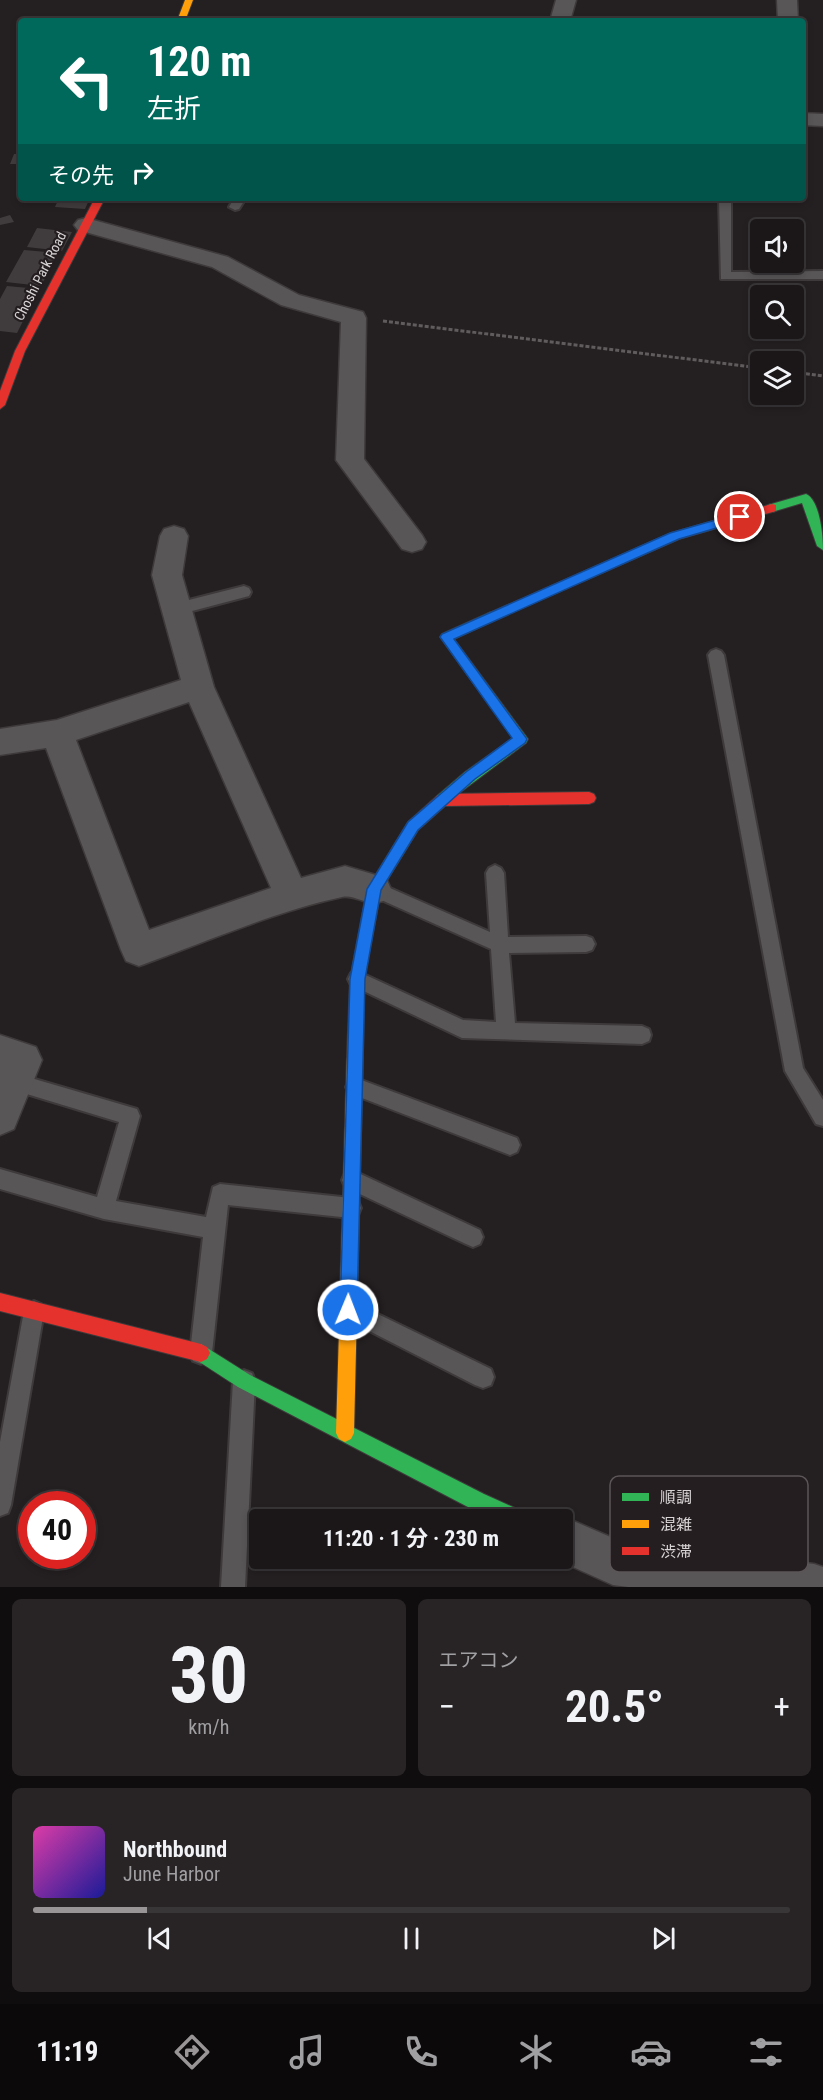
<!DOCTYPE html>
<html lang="ja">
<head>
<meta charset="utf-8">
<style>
	:root { --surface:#1b1719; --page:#282426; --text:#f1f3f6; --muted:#a09fa2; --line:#393638; --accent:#999596 }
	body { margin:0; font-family:"Roboto Condensed","Noto Sans JP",sans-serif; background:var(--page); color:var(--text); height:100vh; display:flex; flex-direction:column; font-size:22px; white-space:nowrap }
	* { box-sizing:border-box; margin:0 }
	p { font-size:20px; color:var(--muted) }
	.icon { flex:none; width:33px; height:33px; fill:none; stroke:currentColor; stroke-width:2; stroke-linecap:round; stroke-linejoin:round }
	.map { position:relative; height:1587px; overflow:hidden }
	.details { display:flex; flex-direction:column; gap:12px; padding:12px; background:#0f0d0e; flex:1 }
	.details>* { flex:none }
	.hud { position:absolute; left:18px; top:18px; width:788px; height:183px; border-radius:6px; box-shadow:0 3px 9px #0003,0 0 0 2px var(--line); background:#00695c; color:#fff; overflow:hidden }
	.buttons { position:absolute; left:750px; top:219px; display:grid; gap:12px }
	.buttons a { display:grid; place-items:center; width:54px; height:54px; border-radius:6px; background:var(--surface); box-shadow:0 3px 9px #0003,0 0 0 2px var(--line); font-size:30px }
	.speed { position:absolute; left:18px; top:1491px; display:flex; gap:12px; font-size:30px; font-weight:700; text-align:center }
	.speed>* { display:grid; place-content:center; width:78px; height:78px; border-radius:50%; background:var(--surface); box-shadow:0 3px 9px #0003,0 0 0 2px var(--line); line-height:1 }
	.speed .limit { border:9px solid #d22; background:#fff; color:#111 }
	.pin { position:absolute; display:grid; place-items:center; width:51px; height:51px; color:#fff; margin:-26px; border:3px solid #fff; border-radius:50%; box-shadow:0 2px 6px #0007 }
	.me { position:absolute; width:66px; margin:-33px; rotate:1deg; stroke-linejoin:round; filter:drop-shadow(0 0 4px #0008) }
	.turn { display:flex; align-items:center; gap:21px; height:126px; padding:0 30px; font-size:27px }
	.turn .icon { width:78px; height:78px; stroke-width:2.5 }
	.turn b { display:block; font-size:42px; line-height:51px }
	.then { display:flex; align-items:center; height:57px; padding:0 30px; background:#0003; gap:12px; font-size:22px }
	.big { font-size:45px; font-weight:700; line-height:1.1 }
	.details .tile { flex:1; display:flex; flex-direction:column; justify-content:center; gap:9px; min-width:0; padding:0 21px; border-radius:9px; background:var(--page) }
	.details .dial { align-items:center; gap:0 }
	.dial b { font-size:78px; line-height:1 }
	.song { display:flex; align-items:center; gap:18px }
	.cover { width:72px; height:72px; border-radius:9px; background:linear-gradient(135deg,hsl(320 70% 55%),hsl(240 70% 35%)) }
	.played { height:6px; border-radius:3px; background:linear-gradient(90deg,var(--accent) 15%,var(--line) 15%) }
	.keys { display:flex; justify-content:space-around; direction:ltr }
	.heat { display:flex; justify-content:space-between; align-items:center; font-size:33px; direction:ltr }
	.details .tiles { flex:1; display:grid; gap:12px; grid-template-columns:1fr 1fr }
	.tile:last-child { grid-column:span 2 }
	.trip { position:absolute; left:249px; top:1509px; width:324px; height:60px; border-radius:6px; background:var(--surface); box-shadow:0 3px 9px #0003,0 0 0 2px var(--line); font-weight:700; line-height:60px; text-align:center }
	.menu { display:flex; height:96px; justify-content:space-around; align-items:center; background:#0b090a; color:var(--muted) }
	.menu .icon { width:42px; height:42px }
	.menu .current { color:var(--accent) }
	.menu b { font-size:27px; color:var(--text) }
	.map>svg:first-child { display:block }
	.building { fill:#403c3d }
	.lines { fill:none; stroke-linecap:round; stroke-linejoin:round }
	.lane-casing { stroke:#3e3a3b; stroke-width:4 }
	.street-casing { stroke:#3e3a3b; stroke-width:3 }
	.fast-casing { stroke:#3e3a3b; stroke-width:2 }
	.slow-casing { stroke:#3e3a3b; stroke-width:2 }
	.jam-casing { stroke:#3e3a3b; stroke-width:2 }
	.path { stroke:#605c5d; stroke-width:3; stroke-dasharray:4 2; stroke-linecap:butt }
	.lane { fill:#595657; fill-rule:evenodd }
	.street { fill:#595657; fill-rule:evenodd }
	.fast { fill:#30b455; fill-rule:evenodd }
	.slow { fill:#ff9f0a; fill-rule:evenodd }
	.jam { fill:#e5322d; fill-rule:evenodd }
	.route { fill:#1a73e8; stroke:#114b97; stroke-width:1.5 }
	.labels { text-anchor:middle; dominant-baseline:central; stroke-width:4.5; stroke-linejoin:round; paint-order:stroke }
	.far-street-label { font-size:14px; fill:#d8d4d5; stroke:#251e21 }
	.key { fill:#251e21; stroke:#5b5557; stroke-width:1.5 }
	.key-label { font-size:16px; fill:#d8d4d5 }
</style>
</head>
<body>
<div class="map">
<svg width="823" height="1587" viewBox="0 0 823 1587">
	<rect width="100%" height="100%" fill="#241f21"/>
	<!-- building -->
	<path class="building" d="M297,16V21H265L266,17Z
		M14,154H21V164H10Z
		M59,198H90L85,209L55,207Z
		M10,215L14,222L0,225V218Z
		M37,228L72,232L62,251L27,247Z
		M24,250L58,253L41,286L6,282Z
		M7,286L39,289L17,333L0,331V299Z"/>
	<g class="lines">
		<!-- lane casing -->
		<g class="lane-casing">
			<path id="lane" d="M234,198H246L239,209L235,210L229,207Z
				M719,198H731V272L823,271V279H721Z
				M244,586L249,588L251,592L249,596L177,615L172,613L170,609L172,605L177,603Z
				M716,649L721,651L724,655L803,1068L823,1100V1126L816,1124L785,1071L708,655L711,651Z
				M495,865L501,868L504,873L508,937L586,936L592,938L595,944L592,950L586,952L509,953L515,1023L642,1026L649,1029L651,1035L649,1041L642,1044L462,1038L351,985L348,979L351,973L357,971L463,1020L496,1022L491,949L368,894L365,889L368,884L374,881L490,932L486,873L489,868Z
				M14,1073L137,1109L140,1116L116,1201L206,1217L213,1187L220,1184L351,1198L358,1201L361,1208L358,1215L351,1218L228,1205L212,1353L209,1361L201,1364L193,1361L190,1353L203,1237L104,1219L0,1189V1169L97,1197L119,1122L7,1088L5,1082L7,1076Z
				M356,1078L517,1138L520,1145L517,1152L510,1155L349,1093L346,1087L349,1081Z
				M352,1170L480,1230L483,1237L480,1244L473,1247L466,1244L345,1187L342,1180L345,1173Z
				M349,1300L491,1369L494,1377L491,1385L483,1388L475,1385L342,1317L339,1310L342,1303Z
				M34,1301L41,1304L44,1311L11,1505L8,1513L0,1516V1442L24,1311L27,1304Z
				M244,1370L252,1373L255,1381L245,1587H221L233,1381L236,1373Z"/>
		</g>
		<!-- street casing -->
		<g class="street-casing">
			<path id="street" d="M556,0H576L570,21H550Z
				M777,0H797L798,21H778Z
				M802,113L823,114V126L802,125Z
				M86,218L228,257L299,295L363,312L366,318L364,459L422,535L426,542L422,549L412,552L402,549L336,460L341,322L281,305L212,267L78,230L74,225L78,220Z
				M174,526L184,529L188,536L182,575L214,687L301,878L345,866L386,878L391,889L386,900C364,908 358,894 342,897C276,911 203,943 139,966L126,961L121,950L46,748L0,755V729L57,720L181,680L152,575L160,536L164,529ZM189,702L271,888L149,930L76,740Z
				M0,1035L36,1047L42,1060L14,1129L0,1135Z
				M562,1516L615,1539L814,1564L823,1567V1587H628L613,1585L553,1558H562V1520H554Z"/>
		</g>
		<!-- fast casing -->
		<g class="fast-casing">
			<path id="fast" d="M806,494C820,500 823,536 823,550L817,546L802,503L772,512L766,508L768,505Z
				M491,612L495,614L497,617L495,620L454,639L528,739L526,743L442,806L437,804L435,800L437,796L465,772L513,738L440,637L442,634Z
				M201,1344L250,1375L484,1494L526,1513L528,1520H497L470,1508L238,1387L195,1359L192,1353L195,1347Z"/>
		</g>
		<!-- slow casing -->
		<g class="slow-casing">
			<path id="slow" d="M185,0H193L185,21H177Z
				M355,1049L360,1051L363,1056L354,1433L351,1439L345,1442L339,1439L336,1433L347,1056L350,1051Z"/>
		</g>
		<!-- jam casing -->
		<g class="jam-casing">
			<path id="jam" d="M95,198H105L25,351L5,405L0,409V391L15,351Z
				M772,504L776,505V511L679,539L495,620H487L485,617L487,614L671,533Z
				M589,792L594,794L596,798L594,802L589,804L445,806L418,830L381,890L364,979L363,1056L360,1061L355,1063L350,1061L347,1056L350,979L367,889L408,822L437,796L442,794Z
				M0,1293L201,1344L207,1347L210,1353L207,1359L201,1362L0,1311Z"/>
		</g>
		<!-- path -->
		<path class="path" d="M383,321L760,368
			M794,372L823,376"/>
		<!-- lane -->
		<use href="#lane" class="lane"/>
		<!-- street -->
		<use href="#street" class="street"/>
		<!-- fast -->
		<use href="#fast" class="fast"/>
		<!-- slow -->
		<use href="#slow" class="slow"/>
		<!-- jam -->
		<use href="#jam" class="jam"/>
	</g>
	<!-- route -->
	<path class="route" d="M740,513L746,517L744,520L679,539L454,639L527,739L525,743L475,779L418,830L381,890L365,979L357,1310L354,1316L348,1318L342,1316L340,1310L350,979L367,889L408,822L466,772L512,738L440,637L442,634L670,533Z"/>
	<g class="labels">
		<!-- far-street labels -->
		<g class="far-street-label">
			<text transform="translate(40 276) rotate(-63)">Choshi Park Road</text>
		</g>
	</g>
	<!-- legend -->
	<rect x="610" y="1476" width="198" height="96" rx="9" class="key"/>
	<rect x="622" y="1493" width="27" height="8" fill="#30b455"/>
	<rect x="622" y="1520" width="27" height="8" fill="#ff9f0a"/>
	<rect x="622" y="1547" width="27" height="8" fill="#e5322d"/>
	<g class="key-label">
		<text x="660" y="1503">順調</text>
		<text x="660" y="1530">混雑</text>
		<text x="660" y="1557">渋滞</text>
	</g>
</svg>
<div class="buttons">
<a><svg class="icon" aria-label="sound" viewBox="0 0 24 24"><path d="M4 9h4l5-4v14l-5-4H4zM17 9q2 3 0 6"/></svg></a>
<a><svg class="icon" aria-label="search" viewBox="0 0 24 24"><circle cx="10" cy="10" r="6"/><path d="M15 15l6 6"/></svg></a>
<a><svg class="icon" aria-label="layers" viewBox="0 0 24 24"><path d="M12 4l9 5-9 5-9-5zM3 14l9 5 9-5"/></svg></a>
</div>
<div class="speed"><div class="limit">40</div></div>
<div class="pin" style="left:740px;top:517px;background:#d93025"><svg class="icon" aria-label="arrive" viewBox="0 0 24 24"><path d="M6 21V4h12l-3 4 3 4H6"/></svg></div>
<svg class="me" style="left:348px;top:1310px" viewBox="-20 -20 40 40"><circle r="17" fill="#1a73e8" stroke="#fff" stroke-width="3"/><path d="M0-11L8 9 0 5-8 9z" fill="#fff"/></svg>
<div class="trip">11:20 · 1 分 · 230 m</div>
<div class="hud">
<div class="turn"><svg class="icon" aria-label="left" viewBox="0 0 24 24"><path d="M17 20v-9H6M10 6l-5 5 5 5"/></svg><div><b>120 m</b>左折</div></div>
<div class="then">その先<svg class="icon" aria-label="right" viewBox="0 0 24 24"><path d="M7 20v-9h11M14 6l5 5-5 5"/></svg></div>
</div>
</div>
<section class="details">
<div class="tiles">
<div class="tile dial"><b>30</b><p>km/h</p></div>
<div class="tile"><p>エアコン</p>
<div class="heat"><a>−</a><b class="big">20.5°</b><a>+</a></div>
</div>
<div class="tile">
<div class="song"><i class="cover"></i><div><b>Northbound</b><p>June Harbor</p></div></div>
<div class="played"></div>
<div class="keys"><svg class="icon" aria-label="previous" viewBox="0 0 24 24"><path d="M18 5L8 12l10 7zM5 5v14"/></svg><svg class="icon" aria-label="pause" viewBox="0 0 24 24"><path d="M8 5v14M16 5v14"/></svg><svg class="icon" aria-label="next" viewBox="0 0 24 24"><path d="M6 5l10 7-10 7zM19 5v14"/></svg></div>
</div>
</div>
</section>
<nav class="menu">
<b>11:19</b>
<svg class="icon current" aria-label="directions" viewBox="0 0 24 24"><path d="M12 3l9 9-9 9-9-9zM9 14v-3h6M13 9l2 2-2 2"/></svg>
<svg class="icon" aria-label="music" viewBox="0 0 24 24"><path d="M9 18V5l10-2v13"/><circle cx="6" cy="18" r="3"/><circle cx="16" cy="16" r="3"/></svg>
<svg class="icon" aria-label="phone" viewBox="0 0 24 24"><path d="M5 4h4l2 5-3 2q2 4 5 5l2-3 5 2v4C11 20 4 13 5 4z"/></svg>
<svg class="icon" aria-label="climate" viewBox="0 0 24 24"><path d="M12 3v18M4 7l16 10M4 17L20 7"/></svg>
<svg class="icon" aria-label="car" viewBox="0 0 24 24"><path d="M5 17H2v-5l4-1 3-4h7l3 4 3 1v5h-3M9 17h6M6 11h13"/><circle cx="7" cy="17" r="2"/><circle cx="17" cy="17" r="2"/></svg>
<svg class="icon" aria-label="filters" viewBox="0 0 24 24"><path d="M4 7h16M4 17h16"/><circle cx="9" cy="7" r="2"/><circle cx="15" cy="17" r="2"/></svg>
</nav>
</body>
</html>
